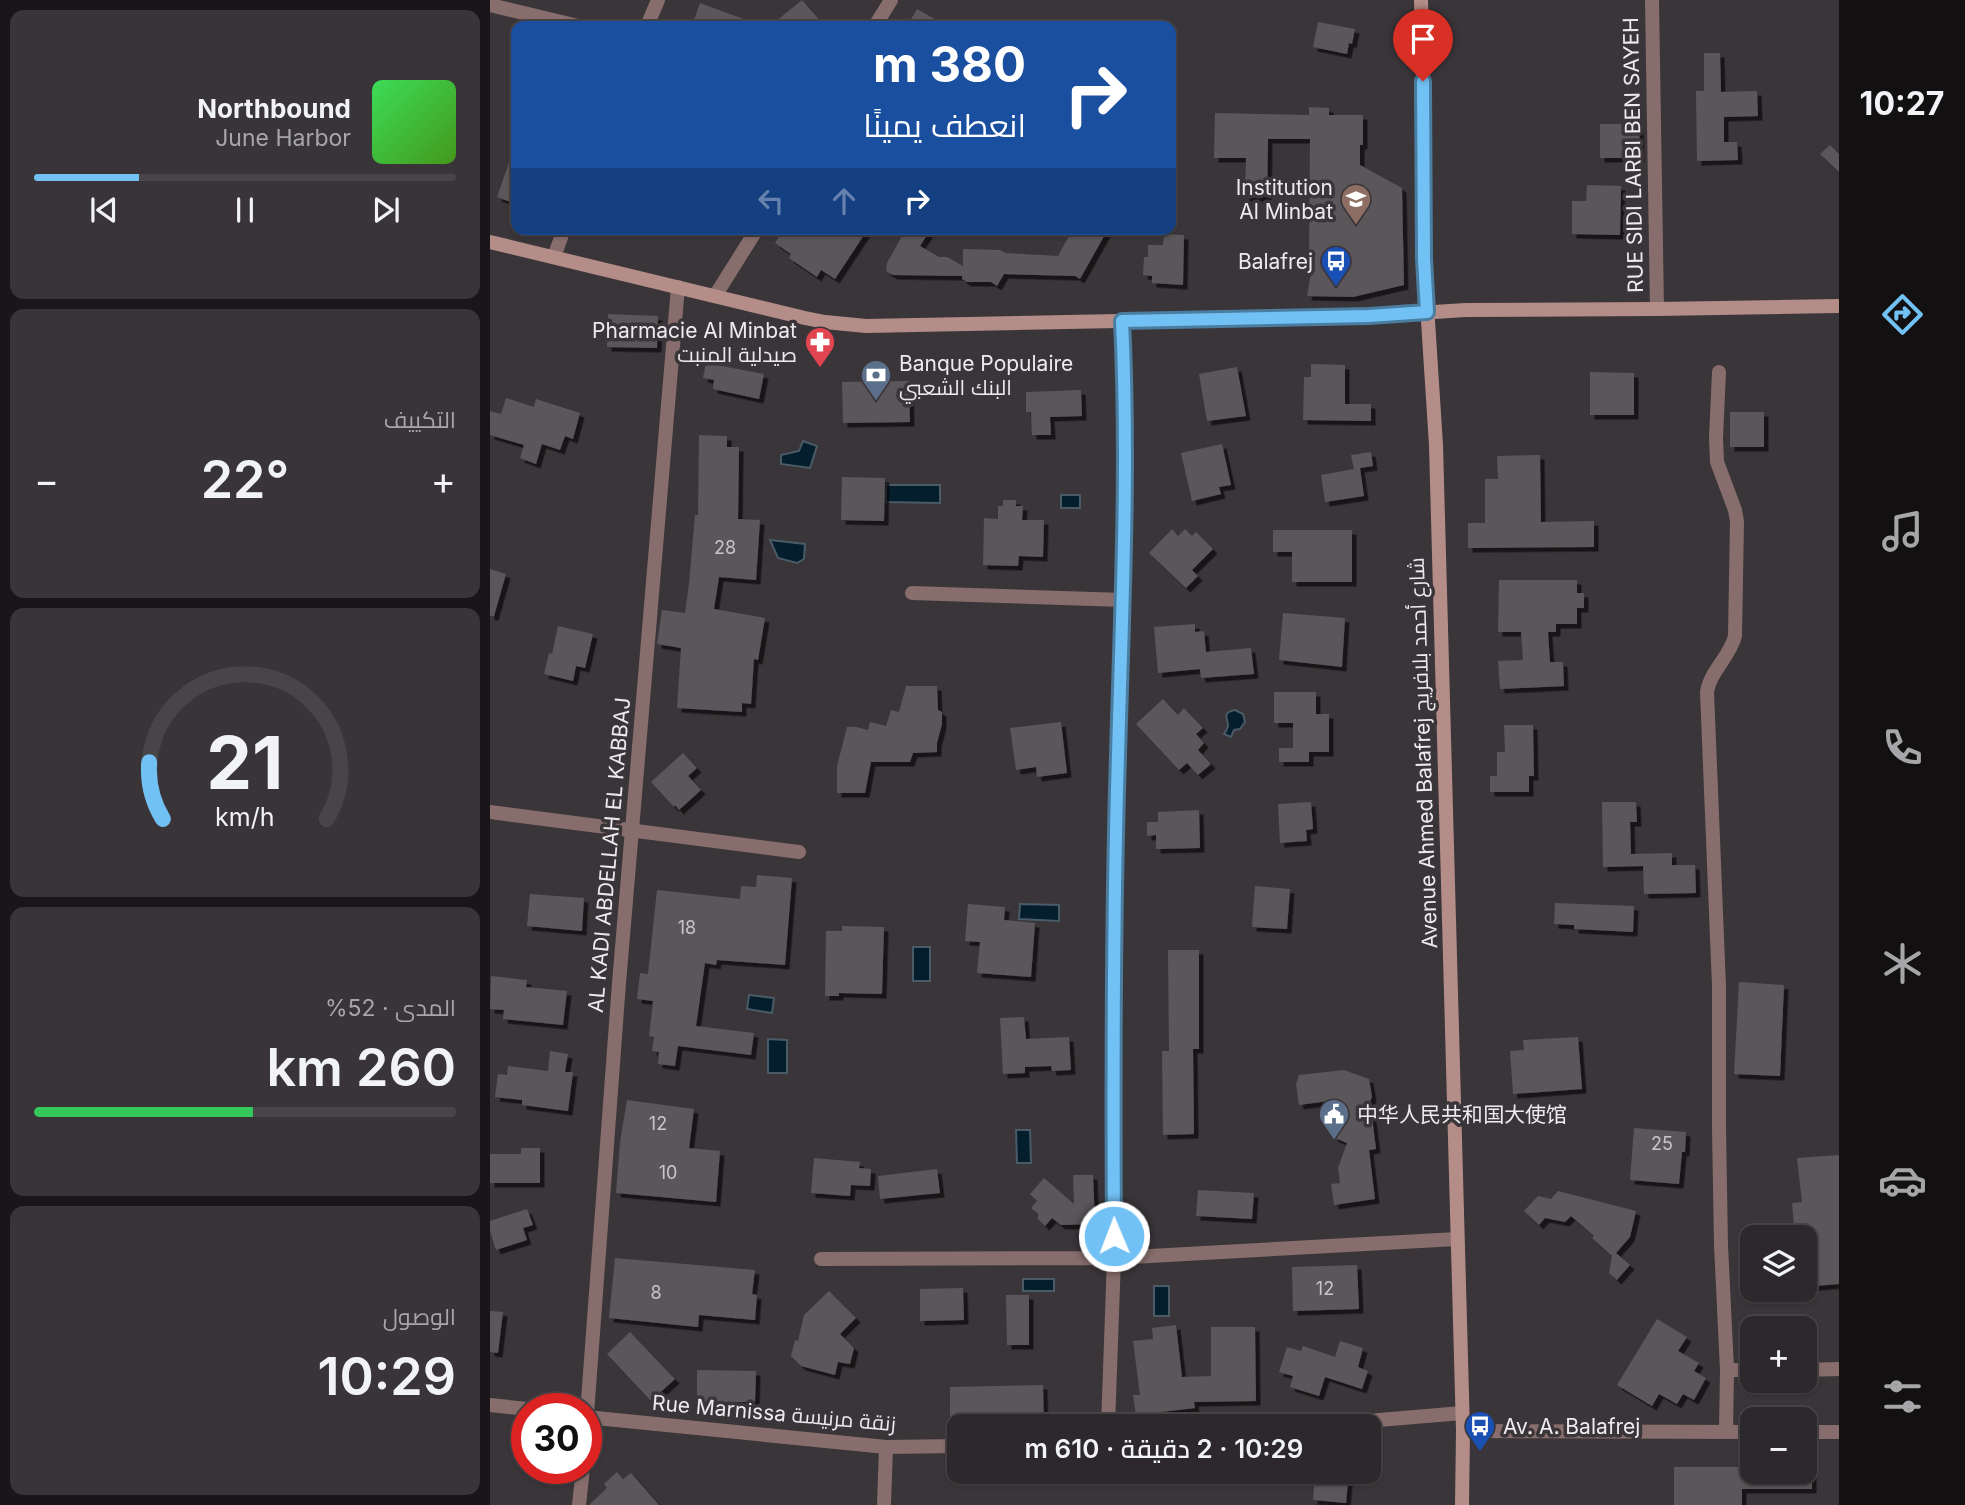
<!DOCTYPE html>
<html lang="ar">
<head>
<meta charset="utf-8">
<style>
	:root { --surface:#2c282b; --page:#383437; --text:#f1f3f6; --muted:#a6a6a9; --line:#484447; --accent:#72c1f5 }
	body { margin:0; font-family:Inter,Cairo,"Noto Sans SC",sans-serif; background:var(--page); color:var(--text); direction:rtl; height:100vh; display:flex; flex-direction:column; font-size:26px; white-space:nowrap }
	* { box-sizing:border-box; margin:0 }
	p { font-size:23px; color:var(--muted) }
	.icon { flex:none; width:38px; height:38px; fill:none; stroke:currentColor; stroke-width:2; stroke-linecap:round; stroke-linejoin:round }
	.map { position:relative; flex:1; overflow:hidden; direction:ltr }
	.panel { display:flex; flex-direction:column; gap:10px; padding:10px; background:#181618; width:490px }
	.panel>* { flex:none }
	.top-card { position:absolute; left:21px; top:21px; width:665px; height:214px; border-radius:14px; box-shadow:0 2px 5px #0004,0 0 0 2px var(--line); direction:rtl; background:#1a4fa0; color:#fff; overflow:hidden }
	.buttons { position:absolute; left:1250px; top:1225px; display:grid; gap:14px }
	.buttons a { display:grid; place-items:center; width:77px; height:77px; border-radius:14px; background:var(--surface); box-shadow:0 2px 5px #0004,0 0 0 2px var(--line); font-size:35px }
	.speed { position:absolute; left:21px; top:1393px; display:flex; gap:14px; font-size:35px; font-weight:700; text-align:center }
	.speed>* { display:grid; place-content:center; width:91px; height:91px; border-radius:50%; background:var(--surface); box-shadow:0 2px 5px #0004,0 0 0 2px var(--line); line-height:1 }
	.speed .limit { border:10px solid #d22; background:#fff; color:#111 }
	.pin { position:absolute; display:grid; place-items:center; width:60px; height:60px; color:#fff; margin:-72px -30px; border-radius:50% 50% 50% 0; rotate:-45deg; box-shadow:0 0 7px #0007 }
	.pin .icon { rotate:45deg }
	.me { position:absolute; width:77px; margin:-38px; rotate:359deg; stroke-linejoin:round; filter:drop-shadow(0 0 5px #0008) }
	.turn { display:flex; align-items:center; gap:24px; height:147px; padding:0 35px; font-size:32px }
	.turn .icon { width:91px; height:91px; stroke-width:2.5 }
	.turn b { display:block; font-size:49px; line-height:60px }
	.lanes { display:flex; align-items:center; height:66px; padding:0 35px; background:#0003; justify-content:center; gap:35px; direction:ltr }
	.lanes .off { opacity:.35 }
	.big { font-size:52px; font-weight:600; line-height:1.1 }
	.panel .tile { flex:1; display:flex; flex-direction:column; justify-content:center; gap:10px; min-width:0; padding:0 24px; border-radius:14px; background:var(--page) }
	.panel .dial { align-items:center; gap:0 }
	.dial svg { height:182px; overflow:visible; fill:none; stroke:var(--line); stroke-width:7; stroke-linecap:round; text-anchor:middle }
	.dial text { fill:var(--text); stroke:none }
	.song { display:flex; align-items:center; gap:21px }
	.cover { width:84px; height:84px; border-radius:10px; background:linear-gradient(135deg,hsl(130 70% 55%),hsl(100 70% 35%)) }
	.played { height:7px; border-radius:4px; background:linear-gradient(90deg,var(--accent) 25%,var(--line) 25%) }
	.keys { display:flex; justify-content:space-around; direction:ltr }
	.heat { display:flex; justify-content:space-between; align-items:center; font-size:38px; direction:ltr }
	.charge { height:10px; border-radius:5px; background:linear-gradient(90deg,#34c759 52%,var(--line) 0) }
	.trip { position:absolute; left:457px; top:1414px; width:434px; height:70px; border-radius:14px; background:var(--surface); box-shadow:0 2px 5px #0004,0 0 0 2px var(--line); font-weight:600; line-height:70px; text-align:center; direction:rtl }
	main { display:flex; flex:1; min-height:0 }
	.tab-bar { display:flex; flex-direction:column; width:126px; justify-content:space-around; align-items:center; background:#121011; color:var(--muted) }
	.tab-bar .icon { width:49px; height:49px }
	.tab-bar .on { color:var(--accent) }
	.tab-bar b { font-size:32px; color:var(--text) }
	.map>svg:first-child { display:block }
	.water { fill:#041e2d; stroke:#4a5b67; stroke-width:2 }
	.building { fill:#5a565a; filter:url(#shadow) }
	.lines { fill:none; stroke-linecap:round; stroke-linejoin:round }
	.minor { stroke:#876e6c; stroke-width:14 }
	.secondary { stroke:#b48d89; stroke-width:14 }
	.route-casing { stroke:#4a7d9f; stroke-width:18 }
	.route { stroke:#72c1f5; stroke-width:12 }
	.labels { text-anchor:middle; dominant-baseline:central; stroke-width:7; stroke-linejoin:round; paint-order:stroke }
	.number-label { font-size:18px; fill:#c8c5c8 }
	.street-label { font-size:21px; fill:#edeaed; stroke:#3a3539 }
	.poi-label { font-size:21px; fill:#edeaed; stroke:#3a3539; text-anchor:end }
</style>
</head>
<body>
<main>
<nav class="tab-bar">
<b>10:27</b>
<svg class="icon on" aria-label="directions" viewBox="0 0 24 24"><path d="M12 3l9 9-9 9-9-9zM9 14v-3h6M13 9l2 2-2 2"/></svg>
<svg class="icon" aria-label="music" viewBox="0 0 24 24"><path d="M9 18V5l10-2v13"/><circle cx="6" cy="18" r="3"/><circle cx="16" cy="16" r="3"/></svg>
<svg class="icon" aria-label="phone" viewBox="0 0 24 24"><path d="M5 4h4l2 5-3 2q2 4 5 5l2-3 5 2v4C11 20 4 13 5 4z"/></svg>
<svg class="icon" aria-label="climate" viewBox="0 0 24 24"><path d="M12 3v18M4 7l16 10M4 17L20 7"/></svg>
<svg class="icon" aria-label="car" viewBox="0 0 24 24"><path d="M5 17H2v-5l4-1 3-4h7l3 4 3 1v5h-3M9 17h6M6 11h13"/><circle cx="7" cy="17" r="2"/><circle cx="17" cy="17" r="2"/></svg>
<svg class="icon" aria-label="filters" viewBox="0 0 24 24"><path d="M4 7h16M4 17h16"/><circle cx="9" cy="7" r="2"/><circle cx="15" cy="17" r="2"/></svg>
</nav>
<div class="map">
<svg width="1349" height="1505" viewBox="0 0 1349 1505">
	<defs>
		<filter id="shadow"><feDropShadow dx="4.5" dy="4.5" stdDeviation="0" flood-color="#0009"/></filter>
	</defs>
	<rect width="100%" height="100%" fill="#3a3539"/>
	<!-- water -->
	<path class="water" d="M313,441L327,446L320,468L291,464V455L309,451Z
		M396,485H450V503L396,502Z
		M571,495H590V508H571Z
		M280,540L315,544L314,559L307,563L288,558Z
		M745,710L753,714L755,722L750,729L744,730L741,737L734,734C735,733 738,727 738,726C738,718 731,713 745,710Z
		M530,904L569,905V921L529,919Z
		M423,947H440V981H423Z
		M259,995L284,998L282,1013L257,1009Z
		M278,1039L297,1040V1073H278Z
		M540,1130L541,1163H527L526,1130Z
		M533,1279H564V1291H533Z
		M664,1286H679V1316H664Z"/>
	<!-- building -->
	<path class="building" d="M312,0L335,26H280Z
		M210,3L270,25V26H202Z
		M427,9L457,26H417Z
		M828,22L865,29L862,44L859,43L857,54L823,47Z
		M1214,53H1230L1231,92L1267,91L1268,116L1234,117V142H1247L1248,160L1207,161L1206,91H1214Z
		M819,107L839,108V115H873V145H870V165L912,188L914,285L863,297L817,296L824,256H819L820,139H778L777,197H755L756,158H724L725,113L819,115Z
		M1110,124H1149L1150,158H1110Z
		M1340,145L1349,154V172L1330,154Z
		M24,148L26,149V204L7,197Z
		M1097,185L1131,186L1130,235L1082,234V201H1096Z
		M294,229H378L345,279L331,270L327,277L299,258L301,254L285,243Z
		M416,229H441L430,246L449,257H457L473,266V249L510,250L516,253L568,256L583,229H618L590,279L585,276L514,274L507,286L501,282H477L472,279V276L403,275L396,271L397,263Z
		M674,234L694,235L693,285L662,283V276L653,275L654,257H658V245H673Z
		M118,314L168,316L167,348L117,347Z
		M216,363L274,374L269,399L223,389L224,380L213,378Z
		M821,364L855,365V404H881V421L813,420L814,377H821Z
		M747,367L756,416L717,421L709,374Z
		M1100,372L1144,373V415H1100Z
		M419,381L420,422L353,423L352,382Z
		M591,390L592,416L560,417L561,435H542L541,412H536V392Z
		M16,398L44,407L46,399L90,413L83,439L75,436L70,450L52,444L46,464L30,458L34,445L0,435V411L11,414Z
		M1240,412H1274V447H1240Z
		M209,435L237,436V447H249L248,519L270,520L266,580L229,577L224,609L275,618L268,660L264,659L261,704L252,703V712L187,708L191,648L167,644L172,610L195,613L199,584L205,515H208Z
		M732,444L741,485L729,487L731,494L702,501L691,453Z
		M881,452L883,466L864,469L861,455Z
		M1050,455L1051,522L1104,521V547L978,548V523H995V479H1008L1007,456Z
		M870,468L874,496L835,502L831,475Z
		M352,477L395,478L394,521L351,520Z
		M513,500H526V506H533L532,520H554L553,557L529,556L528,566L493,565L494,518L508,519V506H513Z
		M682,529L688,536L695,529L702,536L706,532L723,549L702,570L708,576L696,588L659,553Z
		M783,530H862V582H802V552H783Z
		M0,569L16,574L4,616H0Z
		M1009,580H1087V593H1094V608H1087V624H1066V632H1058L1060,662H1073L1074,686L1010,689L1008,661L1033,660L1031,632H1008Z
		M793,613L855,618L852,667L789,660Z
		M705,624V632L714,631L716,652L761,648L764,674L711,678L710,669L668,673L664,627Z
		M68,626L103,634L95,668L86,666L83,681L54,674L59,653L62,654Z
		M416,686H447L448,710L452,712V724L447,743V752L423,753L420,762H381L375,793H347V766L357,727H366L378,730L380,722L396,726L401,710L409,712Z
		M784,692H826V714H839V752H819V762H789V748H803V723H784Z
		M673,699L688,715L694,708L713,728L706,734L714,743L708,750L721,764L708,775L697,763L689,770L646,724Z
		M571,722L577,773L547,777L546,767L526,770L520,728Z
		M1014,725H1043L1044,776H1039V792H1000V776H1007V752H1015Z
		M193,753L207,768L198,776L211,790L189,810L185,805L184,807L161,782Z
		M821,802L823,829L816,830L817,841L790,843L788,804Z
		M1112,802H1146L1147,822H1140L1141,854L1182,853V865H1205L1206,893L1154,894L1153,866L1113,867Z
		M709,810L710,848L666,849V835L657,836V822H668V812Z
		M267,875L302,878L295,965L227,960L226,965L215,963L206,1026L264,1033L261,1055L188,1046L185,1066L168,1064L169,1052L162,1051L164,1037L159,1036L163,1001L147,999L150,973L158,974L167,890L250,899L251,886L266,887Z
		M765,886L800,889L797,929L762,927Z
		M40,894L94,898L92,931L37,926Z
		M1065,903L1144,906L1143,932L1084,929V925L1064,924Z
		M478,904L515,907L514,920L545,923L541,977L487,973L490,942L475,941Z
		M352,926L394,927L392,994L349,993V996H335L336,931H352Z
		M678,950H709V1049H703L704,1134L673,1135L672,1051H679Z
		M1,976L37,980L36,987L77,991L73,1025L13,1019L14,1010L0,1009Z
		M1249,982L1294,985L1290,1076L1244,1074Z
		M534,1017L536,1039L579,1037L581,1070L562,1071L561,1066L535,1067V1073L513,1074L510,1018Z
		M1088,1037L1092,1089L1023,1094L1020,1051L1034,1050L1033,1040Z
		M60,1051L78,1054L75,1072H83L78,1111L32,1105V1100L5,1097L8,1074L17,1075L18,1066L58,1071Z
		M854,1070L879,1079L882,1097L880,1101L886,1149L879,1150L885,1199L844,1205L841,1184L850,1183L848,1168L857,1143L843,1137L849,1123L846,1100L809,1105L806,1084L809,1075Z
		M137,1100L204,1109L199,1148L230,1151L226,1202L126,1193L130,1142Z
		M1144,1128L1196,1132L1195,1152H1192L1189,1184L1140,1180Z
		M31,1148H50V1183H0V1154H31Z
		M1349,1155V1284L1314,1287V1237H1305L1302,1203L1312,1202L1307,1158Z
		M324,1158L370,1162L369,1168L381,1169L380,1186L361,1185L360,1196L321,1193Z
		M447,1169L450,1193L390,1199L388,1176Z
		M583,1175H603L605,1224L571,1225L562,1218L555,1226L548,1219V1214L541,1208L547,1201L540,1194L554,1178L584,1204Z
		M708,1190L764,1193L762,1219L706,1216Z
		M1068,1191L1146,1211L1140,1237L1126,1253L1140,1265L1127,1280L1119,1273L1122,1256L1102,1238L1104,1236L1081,1216L1075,1222L1055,1218L1049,1225L1034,1211L1048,1196L1061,1199Z
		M37,1209L43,1225L33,1228L37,1240L6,1250L0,1231V1221Z
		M125,1258L265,1270L262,1294L267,1295L265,1320L209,1315L208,1327L119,1318Z
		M867,1265L869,1309L803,1311L802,1267Z
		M473,1288L474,1320L430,1321V1289Z
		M339,1291L366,1318L350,1334L364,1348L360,1364L348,1362L345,1375L311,1366L301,1356L305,1340L308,1341L314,1315Z
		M516,1295H539V1345H517Z
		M0,1311L13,1312L8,1353L0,1352Z
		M1167,1319L1197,1337L1188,1351L1209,1363L1204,1371L1216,1378L1204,1400L1193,1394L1187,1404L1169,1394L1162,1406L1127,1385Z
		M686,1325L692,1377L721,1376V1327H765L766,1401L704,1402L705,1408L646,1415L643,1395H650L643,1341L663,1339L662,1328Z
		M140,1332L185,1379L161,1401L117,1354Z
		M850,1341L873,1348L868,1367L878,1371L872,1389L835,1377L829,1396L800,1387L803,1376L789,1372L797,1347L811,1351L813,1346L845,1357Z
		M207,1370L266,1371L265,1402H207Z
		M553,1385L554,1426H460V1387Z
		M1184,1467H1262V1472H1322V1489H1252V1505H1184Z
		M127,1472L133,1479L141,1473L169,1505H99L117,1488L114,1484Z
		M825,1472H859L856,1503L823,1500Z"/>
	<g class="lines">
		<!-- minor -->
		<path class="minor" d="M1162,0L1167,309
			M0,5L88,26
			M157,26L168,0
			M385,26L401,0
			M64,257L74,229
			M225,296L267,229
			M1229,372L1226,438L1227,462L1245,510L1247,521L1245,636C1240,657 1220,671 1217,692L1229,986V1129L1231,1245L1237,1370L1236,1431
			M422,593L634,600
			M0,812L309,852
			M331,1259L624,1258L967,1239
			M1237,1370H1262
			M1314,1370L1349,1369
			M0,1405L37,1409
			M96,1417L396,1447L469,1446
			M618,1426L624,1258L623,1071L626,859L634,600L635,421L632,321
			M818,1426L972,1413
			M96,1427L129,983L188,287
			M973,1431L1262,1432
			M1314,1432H1349
			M89,1505L93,1468
			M394,1505L396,1447"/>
		<!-- secondary -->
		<path class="secondary" d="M931,0L934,108V259L946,445L973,1431L972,1505
			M0,242L315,318L335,322L376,326L879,316L976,310L1167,309L1349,306"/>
	</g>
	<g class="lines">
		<!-- route casing -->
		<g class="route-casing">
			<path id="route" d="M624,1236C623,1075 623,915 628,755C632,610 639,466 632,321L879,316L937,312L934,259L933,81"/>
		</g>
		<!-- route -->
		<use href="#route" class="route"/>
	</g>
	<!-- icons -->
	<defs>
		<g id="school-pin" transform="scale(1.575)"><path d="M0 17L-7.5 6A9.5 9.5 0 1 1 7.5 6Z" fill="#8d6e63" stroke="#3a3539"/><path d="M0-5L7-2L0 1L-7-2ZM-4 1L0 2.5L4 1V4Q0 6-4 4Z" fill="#fff"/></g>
		<g id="bus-pin" transform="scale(1.575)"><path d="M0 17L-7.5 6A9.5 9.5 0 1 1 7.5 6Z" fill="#1a4fb4" stroke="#3a3539"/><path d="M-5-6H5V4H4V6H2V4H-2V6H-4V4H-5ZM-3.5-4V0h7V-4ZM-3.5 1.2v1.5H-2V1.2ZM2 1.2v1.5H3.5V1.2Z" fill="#fff"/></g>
		<g id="pharmacy-pin" transform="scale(1.575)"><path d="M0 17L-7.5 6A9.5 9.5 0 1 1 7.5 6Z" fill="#e0444e" stroke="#3a3539"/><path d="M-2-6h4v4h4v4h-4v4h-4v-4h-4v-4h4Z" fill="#fff"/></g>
		<g id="bank-pin" transform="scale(1.575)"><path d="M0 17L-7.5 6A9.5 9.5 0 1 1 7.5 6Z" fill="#5c6f8a" stroke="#3a3539"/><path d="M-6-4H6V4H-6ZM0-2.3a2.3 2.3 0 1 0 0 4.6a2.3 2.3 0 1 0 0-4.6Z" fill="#fff"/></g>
		<g id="civic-pin" transform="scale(1.575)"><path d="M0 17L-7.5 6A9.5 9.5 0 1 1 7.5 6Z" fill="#5c6f8a" stroke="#3a3539"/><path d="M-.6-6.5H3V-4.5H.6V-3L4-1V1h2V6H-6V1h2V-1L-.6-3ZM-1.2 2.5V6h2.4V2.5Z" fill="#fff"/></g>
	</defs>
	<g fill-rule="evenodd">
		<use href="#school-pin" x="866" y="199"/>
		<use href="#bus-pin" x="846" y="261"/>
		<use href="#pharmacy-pin" x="330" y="342"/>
		<use href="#bank-pin" x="386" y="375"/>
		<use href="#civic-pin" x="844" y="1114"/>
		<use href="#bus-pin" x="990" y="1426"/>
	</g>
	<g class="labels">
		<!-- number labels -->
		<g class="number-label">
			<text x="235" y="547">28</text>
			<text x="197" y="927">18</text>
			<text x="168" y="1123">12</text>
			<text x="1172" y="1143">25</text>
			<text x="178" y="1172">10</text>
			<text x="835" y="1288">12</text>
			<text x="166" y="1292">8</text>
		</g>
		<!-- street labels -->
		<g class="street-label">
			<text transform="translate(1143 155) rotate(-91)">RUE SIDI LARBI BEN SAYEH</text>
			<text transform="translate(933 753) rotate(-92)">Avenue Ahmed Balafrej شارع أحمد بلافريج</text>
			<text transform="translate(119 855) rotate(-85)">AL KADI ABDELLAH EL KABBAJ</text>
			<text transform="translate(284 1413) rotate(5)">Rue Marnissa زنقة مرنيسة</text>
		</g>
		<!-- poi labels -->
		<g class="poi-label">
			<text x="843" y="187">Institution<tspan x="843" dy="24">Al Minbat</tspan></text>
			<text x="823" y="261">Balafrej</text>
			<text x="307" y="330">Pharmacie Al Minbat<tspan x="307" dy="24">صيدلية المنبت</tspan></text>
			<text x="409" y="363" text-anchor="start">Banque Populaire<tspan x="409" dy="24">البنك الشعبي</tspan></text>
			<text x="867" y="1114" text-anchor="start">中华人民共和国大使馆</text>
			<text x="1013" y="1426" text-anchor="start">Av. A. Balafrej</text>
		</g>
	</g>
</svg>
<div class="buttons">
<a><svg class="icon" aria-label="layers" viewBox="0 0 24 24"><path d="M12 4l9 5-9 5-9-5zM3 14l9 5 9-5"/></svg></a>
<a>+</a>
<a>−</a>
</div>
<div class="speed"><div class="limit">30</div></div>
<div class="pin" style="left:933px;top:81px;background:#d93025"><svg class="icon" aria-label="arrive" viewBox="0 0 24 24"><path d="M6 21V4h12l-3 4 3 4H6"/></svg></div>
<svg class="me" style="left:624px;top:1236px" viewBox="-20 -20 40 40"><circle r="17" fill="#72c1f5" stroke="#fff" stroke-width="3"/><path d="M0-11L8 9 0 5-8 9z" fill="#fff"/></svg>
<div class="trip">10:29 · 2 دقيقة · 610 m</div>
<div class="top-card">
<div class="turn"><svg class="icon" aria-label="right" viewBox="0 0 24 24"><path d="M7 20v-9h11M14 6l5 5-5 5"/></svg><div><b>380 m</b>انعطف يمينًا</div></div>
<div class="lanes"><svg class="icon off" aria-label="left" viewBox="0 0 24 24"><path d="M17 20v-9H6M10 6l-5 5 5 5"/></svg><svg class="icon off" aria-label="ahead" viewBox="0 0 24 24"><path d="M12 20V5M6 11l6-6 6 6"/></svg><svg class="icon" aria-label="right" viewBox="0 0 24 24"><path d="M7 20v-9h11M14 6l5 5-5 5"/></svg></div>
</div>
</div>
<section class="panel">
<div class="tile">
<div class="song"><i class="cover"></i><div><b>Northbound</b><p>June Harbor</p></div></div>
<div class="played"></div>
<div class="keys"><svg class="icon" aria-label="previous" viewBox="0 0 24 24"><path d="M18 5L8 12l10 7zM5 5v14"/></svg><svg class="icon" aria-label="pause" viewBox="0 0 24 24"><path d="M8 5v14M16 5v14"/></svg><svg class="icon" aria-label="next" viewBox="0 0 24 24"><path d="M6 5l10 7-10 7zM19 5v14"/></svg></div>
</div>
<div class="tile"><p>التكييف</p>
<div class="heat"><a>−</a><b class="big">22°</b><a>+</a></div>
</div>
<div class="tile dial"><svg viewBox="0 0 100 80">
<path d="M14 69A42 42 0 1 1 86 69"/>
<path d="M14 69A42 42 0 0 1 8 44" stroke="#72c1f5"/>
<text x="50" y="56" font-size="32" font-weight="700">21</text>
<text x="50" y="72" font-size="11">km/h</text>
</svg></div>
<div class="tile"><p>المدى · 52%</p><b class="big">260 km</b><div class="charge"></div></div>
<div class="tile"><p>الوصول</p><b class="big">10:29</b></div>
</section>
</main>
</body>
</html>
